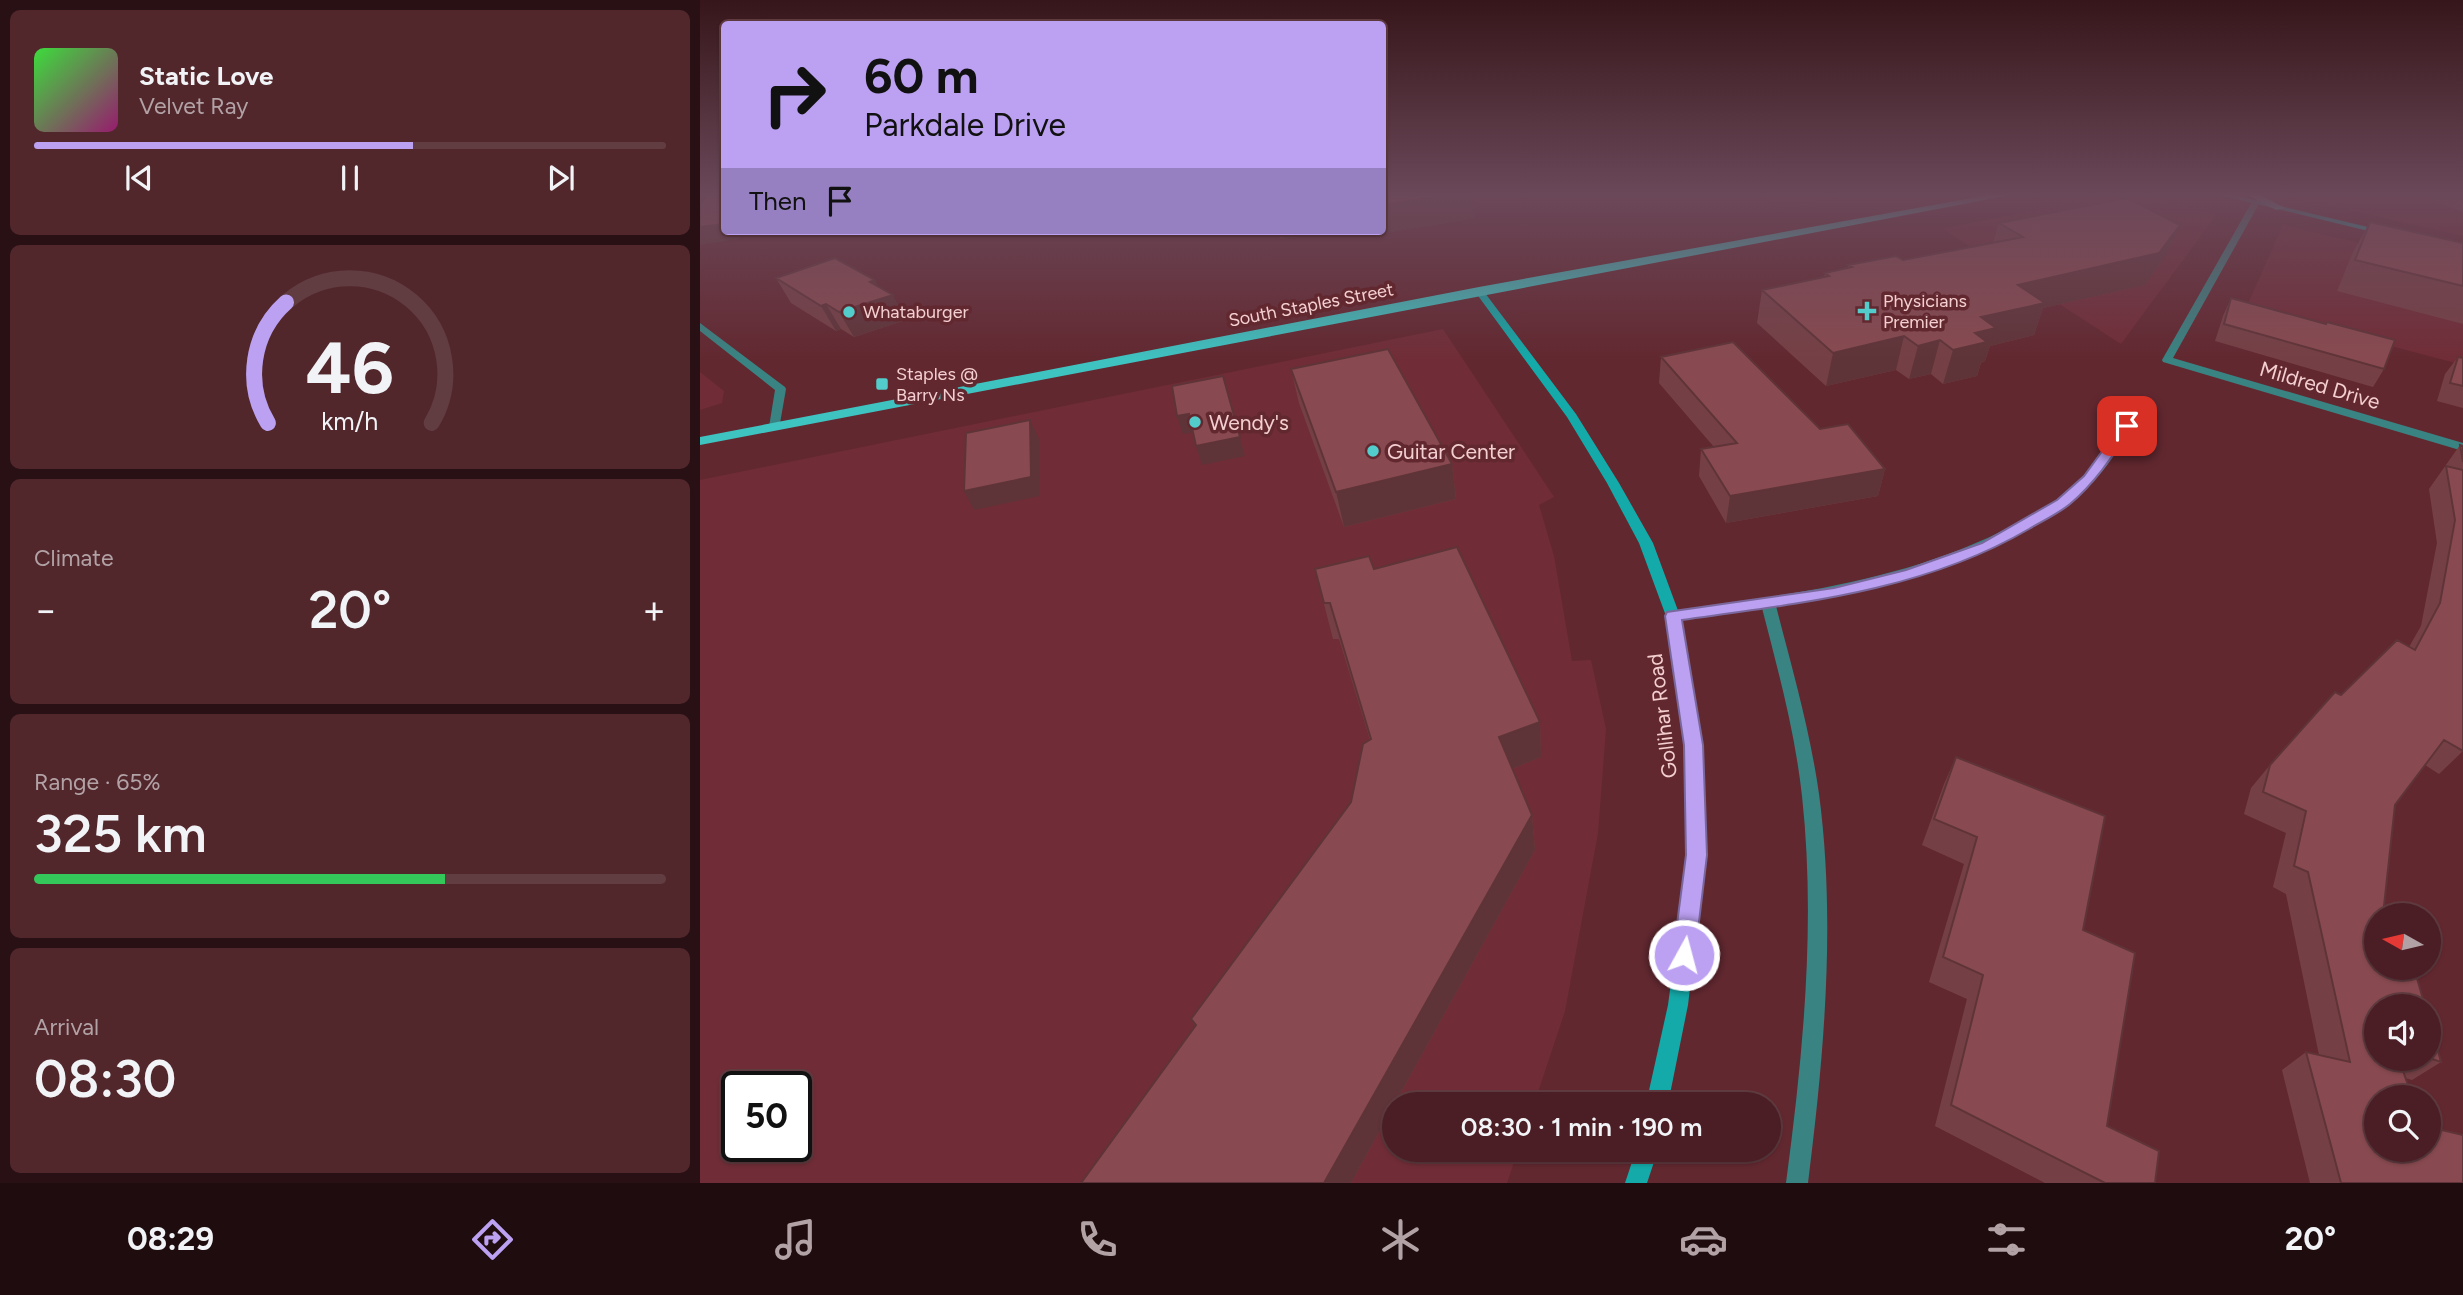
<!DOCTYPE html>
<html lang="en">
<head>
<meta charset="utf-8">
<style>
	:root { --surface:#4a1e24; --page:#51272c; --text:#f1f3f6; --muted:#b2a2a6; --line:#613c41; --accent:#bca0f2 }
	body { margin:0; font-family:Figtree,sans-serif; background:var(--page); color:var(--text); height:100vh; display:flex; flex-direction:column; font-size:26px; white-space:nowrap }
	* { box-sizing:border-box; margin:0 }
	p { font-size:23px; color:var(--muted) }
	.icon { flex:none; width:38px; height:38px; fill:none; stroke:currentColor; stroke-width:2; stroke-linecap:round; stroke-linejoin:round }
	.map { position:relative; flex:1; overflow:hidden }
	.details { display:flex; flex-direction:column; gap:10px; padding:10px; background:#291014; width:700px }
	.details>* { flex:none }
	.guide { position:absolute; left:21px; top:21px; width:665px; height:214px; border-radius:7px; box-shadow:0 2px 5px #0004,0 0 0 2px var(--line); background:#bca0f2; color:#111; overflow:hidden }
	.needle { width:46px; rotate:278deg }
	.fabs { position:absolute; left:1664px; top:903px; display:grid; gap:14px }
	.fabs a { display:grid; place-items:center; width:77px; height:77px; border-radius:50%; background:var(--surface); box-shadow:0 2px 5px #0004,0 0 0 2px var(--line); font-size:35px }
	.speed { position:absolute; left:21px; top:1071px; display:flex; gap:14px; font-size:35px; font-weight:700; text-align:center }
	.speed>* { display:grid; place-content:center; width:91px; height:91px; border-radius:50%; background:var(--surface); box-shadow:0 2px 5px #0004,0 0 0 2px var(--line); line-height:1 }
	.speed .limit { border:4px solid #111; border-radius:10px; background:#fff; color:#111 }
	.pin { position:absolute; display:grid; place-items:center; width:60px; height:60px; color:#fff; margin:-30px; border-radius:14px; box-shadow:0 4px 10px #0006 }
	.me { position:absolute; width:77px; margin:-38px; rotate:7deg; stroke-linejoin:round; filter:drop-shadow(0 0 5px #0008) }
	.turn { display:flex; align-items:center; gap:24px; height:147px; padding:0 28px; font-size:32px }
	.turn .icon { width:91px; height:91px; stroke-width:2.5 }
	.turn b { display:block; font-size:49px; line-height:60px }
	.then { display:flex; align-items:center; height:66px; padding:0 28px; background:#0003; gap:14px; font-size:26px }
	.big { font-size:52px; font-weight:600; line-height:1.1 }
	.details .widget { flex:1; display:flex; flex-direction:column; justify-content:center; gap:10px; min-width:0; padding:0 24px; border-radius:10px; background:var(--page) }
	.details .dial { align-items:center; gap:0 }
	.dial svg { height:182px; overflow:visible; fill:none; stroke:var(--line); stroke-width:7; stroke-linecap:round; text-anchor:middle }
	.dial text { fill:var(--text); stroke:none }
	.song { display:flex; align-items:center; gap:21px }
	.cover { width:84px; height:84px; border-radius:10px; background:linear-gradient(135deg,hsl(120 70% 55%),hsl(320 70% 35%)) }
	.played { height:7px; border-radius:4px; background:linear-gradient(90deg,var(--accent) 60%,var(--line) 60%) }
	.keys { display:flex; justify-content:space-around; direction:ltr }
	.heat { display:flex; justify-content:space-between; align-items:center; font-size:38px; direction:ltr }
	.charge { height:10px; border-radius:5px; background:linear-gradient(90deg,#34c759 65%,var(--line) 0) }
	.trip { position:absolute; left:682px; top:1092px; width:399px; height:70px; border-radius:35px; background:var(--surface); box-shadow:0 2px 5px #0004,0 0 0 2px var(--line); font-weight:600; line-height:70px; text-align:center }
	.menu { display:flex; height:112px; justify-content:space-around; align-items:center; background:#1e0c0e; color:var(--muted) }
	.menu .icon { width:49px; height:49px }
	.menu .on { color:var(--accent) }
	.menu b { font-size:32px; color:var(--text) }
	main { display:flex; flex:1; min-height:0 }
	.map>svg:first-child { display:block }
	.built { fill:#702d37; fill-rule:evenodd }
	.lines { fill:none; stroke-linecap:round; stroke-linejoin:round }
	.street { fill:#398483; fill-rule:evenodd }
	.secondary { fill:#13aaa9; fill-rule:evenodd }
	.primary { fill:#3ec3c1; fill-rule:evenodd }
	.wall { fill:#754045 }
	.shaded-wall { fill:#5f3438 }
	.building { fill:#884a50; stroke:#5f3438; stroke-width:2 }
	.route { fill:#bca0f2; stroke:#7a689d; stroke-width:2 }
	.poi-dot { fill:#53cdcb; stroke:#622830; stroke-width:2.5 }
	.labels { text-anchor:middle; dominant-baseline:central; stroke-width:7; stroke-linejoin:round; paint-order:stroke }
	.far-poi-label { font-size:18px; fill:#f4cfd1; stroke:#622830; text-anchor:start }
	.far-street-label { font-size:18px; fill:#f4cfd1; stroke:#622830 }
	.street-label { font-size:21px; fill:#f4cfd1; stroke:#622830 }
	.poi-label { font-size:21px; fill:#f4cfd1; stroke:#622830; text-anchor:start }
</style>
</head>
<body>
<main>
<section class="details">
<div class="widget">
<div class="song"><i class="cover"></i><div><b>Static Love</b><p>Velvet Ray</p></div></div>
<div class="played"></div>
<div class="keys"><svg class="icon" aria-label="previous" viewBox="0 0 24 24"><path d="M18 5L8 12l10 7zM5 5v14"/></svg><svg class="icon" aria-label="pause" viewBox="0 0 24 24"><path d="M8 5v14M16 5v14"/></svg><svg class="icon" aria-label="next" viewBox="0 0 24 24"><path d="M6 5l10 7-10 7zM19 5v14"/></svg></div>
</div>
<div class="widget dial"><svg viewBox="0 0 100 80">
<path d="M14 69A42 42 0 1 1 86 69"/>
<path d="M14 69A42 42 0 0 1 22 16" stroke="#bca0f2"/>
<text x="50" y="56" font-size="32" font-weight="700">46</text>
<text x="50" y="72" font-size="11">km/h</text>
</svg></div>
<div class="widget"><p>Climate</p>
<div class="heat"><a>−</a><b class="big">20°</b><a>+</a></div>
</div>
<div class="widget"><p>Range · 65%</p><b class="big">325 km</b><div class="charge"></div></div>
<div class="widget"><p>Arrival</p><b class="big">08:30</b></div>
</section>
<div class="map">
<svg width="1763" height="1183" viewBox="0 0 1763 1183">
	<rect width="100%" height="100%" fill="#622830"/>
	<!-- built -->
	<path class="built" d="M1053,194H1151L1090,205Z
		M1409,194L1442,197L1517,214L1421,344L1243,229Z
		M1583,194H1763V236L1583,195Z
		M1583,225L1763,267V365L1546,308Z
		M743,329L854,497L839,505L854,556L872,661L891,660L906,729L898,833L865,1011L834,1104H695V1150H818L807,1183H0V480ZM37,1087H96V1146H37Z
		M0,372L24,391L22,403L0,410Z"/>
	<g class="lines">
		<!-- street -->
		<path class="street" d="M1553,200L1560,202L1473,358L1763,443V451L1463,362L1462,360Z
			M0,323L85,387L86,389L79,429L75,430L69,427L75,390L0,331Z
			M1427,423L1433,426C1417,452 1400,478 1377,498C1357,514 1335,525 1312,537C1238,574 1158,593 1076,606C1092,668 1110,730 1119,794C1136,922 1124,1055 1108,1183H1086C1103,1055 1116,924 1102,796C1095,732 1078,670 1062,608L973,621L966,616L973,611C1086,595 1199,582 1302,531C1325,520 1347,509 1366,494C1390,474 1406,449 1423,424Z"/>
		<!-- secondary -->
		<path class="secondary" d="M1515,194H1530L1689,232L1685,235Z
			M776,289H782L876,414L919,483L953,543L980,616L1002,745L1006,855L988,1005L968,1104H946L968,1005L988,855L986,745L966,616L939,543L907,483L867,417L776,293Z
			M936,1150H958L947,1183H925Z"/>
		<!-- primary -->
		<path class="primary" d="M1294,194H1316L0,445V437L779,287Z
			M1546,194H1559L1585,208L1576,210Z"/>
	</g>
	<!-- wall -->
	<path class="wall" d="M1717,194H1763V212Z
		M775,218L673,235L662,231H682Z
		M1670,222L1763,243V324L1637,291L1653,252Z
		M1299,223L1480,225L1467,255L1445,285L1343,308L1334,335L1290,346L1285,361L1281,363L1277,376L1243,384L1231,374L1209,379L1196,370L1126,386L1057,323L1062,290L1124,277L1125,273L1148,268V265L1203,260L1293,243Z
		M565,231H618L615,234L583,239Z
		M76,278L179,287L206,320L154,337L141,329L136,331L91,303Z
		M1531,298L1684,369L1673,387L1515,341L1523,316Z
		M961,357L1120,429L1185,469L1178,496L1026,523L999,476L1001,449L1014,447L959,383Z
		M1758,357L1763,358V408L1737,401L1745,374Z
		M591,369L752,464L756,499L644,527L599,403Z
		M1760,445L1763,446V751L1739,774L1725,765L1695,805L1676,915V1059H1729V1019L1741,1062L1712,1080L1705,1078L1676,1097L1763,1183H1610L1582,1070L1606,1052L1619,1055L1586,894L1573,887L1586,833L1544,814L1551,788L1570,765L1641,695L1709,647L1721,626L1737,543L1729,489Z
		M615,569H674L840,722L841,757L812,769L832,815L835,850L651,1183H381L495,1026L491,1019L651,802L670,740L639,639H633Z
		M1256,757L1383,930L1407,1126L1455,1183H1345L1235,1126L1267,999L1229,982L1264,864L1222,845L1244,784Z"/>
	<!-- shaded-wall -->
	<path class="shaded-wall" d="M753,194H773L775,218L673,235L672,231H682V205Z
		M24,224V231H78L40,236L39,239L0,245V227Z
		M1480,225L1467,255L1445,285L1343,308L1334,335L1290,346L1285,361L1281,363L1277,376L1243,384L1253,350L1281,317L1318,285Z
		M581,231H618L615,234L583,239Z
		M175,280L185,297L193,295L206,320L154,337L139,312L170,282Z
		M126,304L141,329L136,331L121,306Z
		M1204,336L1196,370L1126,386L1133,353Z
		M1240,340L1231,374L1209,379L1218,346Z
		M523,376L545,456L502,465L496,446Z
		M489,414L495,432L483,434L477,416Z
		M330,420L339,439L340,496L274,510L264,491Z
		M752,464L756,499L644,527L636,492Z
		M1185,469L1178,496L1026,523L1030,496Z
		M840,722L841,757L802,773L799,737Z
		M832,815L835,850L651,1183H624Z"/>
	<!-- building -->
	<path class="building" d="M7,194H24V224L0,227V205Z
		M682,194H753L682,205Z
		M1427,198L1480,225L1459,253L1318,285L1345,303L1281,317L1296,328L1275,333L1287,342L1253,350L1240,340L1218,346L1204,336L1133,353L1062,290L1129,276L1125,273L1152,267L1148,265L1196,256L1203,260L1323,237L1299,223Z
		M1670,222L1763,243V286L1655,260Z
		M135,258L175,280L170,282L193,295L139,312L126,304L121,306L76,278Z
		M1531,298L1626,324L1627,322L1695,340L1684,369L1524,324Z
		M1033,342L1120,429L1148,424L1185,469L1030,496L1001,449L1037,443L961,357Z
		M688,349L752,464L636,492L591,369Z
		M1758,357L1763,358V386L1750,383Z
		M523,376L540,437L496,446L489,414L477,416L472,386Z
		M330,420L331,477L264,491L266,433Z
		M1760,445L1763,446V462Z
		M1746,466L1763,470V751L1744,740L1695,805L1683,915H1676V968H1714L1725,1006H1676V1059H1699L1712,1097H1676V1150H1729V1127L1763,1135V1183H1641L1606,1052L1650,1062L1608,872L1594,866L1606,811L1563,792L1570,765L1635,692L1641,695L1697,640L1715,650L1740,603L1755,520Z
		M757,547L840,722L799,737L832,815L624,1183H381L496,1025L491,1019L651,802L663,744L671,739L630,603H624L615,569L669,556L674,569Z
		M1256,757L1405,816L1383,930L1435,953L1407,1126L1459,1151L1455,1183H1405L1251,1105L1283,975L1243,957L1277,837L1234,819Z
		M1729,1019L1741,1062L1729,1058Z"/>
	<!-- sky -->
	<linearGradient id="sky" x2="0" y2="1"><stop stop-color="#36161a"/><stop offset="0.54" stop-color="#6b4859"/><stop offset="1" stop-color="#6b4859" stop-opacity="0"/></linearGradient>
	<rect width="1763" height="360" fill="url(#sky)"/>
	<!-- route -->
	<path class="route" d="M1427,422L1433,426C1414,454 1396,482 1370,504C1358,514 1342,521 1329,529C1223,591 1102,603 982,620L1003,745L1007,855L995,955L992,963L984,966L977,963L973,955L986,855L984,745L965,616L967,612L1134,588L1206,570L1282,543L1357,500L1384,476L1422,424Z"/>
	<!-- markers -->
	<g class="poi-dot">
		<path d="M1163.5 300.5h7v7h7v7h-7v7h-7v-7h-7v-7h7z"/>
		<circle cx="149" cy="312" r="7"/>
		<rect x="175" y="377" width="14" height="14" rx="3.5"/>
		<circle cx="495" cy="422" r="7"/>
		<circle cx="673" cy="451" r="7"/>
	</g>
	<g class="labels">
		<!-- far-poi labels -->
		<g class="far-poi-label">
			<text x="1183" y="301">Physicians<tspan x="1183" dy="21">Premier</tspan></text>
			<text x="163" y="312">Whataburger</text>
			<text x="196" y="374">Staples @<tspan x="196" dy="21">Barry Ns</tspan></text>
		</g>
		<!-- far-street labels -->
		<g class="far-street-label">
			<text transform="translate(611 305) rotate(-11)">South Staples Street</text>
		</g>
		<!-- street labels -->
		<g class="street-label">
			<text transform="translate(1620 385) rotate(16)">Mildred Drive</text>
			<text transform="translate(962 716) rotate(-97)">Gollihar Road</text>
		</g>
		<!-- poi labels -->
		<g class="poi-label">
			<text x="509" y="422">Wendy's</text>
			<text x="687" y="451">Guitar Center</text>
		</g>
	</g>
</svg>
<div class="fabs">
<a><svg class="needle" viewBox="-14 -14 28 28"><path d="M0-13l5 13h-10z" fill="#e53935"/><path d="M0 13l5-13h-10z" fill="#b2a2a6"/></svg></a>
<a><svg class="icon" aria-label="sound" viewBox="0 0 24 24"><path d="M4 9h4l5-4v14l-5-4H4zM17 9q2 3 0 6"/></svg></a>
<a><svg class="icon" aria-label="search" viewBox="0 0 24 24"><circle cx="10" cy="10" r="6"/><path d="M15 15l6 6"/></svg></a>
</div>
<div class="speed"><div class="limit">50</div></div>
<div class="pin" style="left:1427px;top:426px;background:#d93025"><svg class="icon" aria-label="arrive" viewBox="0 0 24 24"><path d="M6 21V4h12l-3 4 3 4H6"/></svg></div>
<svg class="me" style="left:984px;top:955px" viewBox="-20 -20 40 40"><circle r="17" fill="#bca0f2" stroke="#fff" stroke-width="3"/><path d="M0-11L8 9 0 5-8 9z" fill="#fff"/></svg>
<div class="trip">08:30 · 1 min · 190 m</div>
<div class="guide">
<div class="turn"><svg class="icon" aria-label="right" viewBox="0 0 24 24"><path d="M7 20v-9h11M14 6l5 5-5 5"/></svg><div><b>60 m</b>Parkdale Drive</div></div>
<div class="then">Then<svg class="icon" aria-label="arrive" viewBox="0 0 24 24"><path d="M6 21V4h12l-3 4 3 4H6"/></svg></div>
</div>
</div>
</main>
<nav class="menu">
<b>08:29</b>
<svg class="icon on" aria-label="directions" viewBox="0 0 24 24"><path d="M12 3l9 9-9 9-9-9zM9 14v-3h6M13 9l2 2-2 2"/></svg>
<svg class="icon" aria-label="music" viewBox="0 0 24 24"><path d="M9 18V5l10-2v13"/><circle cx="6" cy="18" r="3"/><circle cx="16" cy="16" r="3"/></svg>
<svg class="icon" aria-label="phone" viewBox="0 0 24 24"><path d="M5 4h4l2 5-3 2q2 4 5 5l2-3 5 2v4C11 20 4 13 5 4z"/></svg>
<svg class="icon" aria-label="climate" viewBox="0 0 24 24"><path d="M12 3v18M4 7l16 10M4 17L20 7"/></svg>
<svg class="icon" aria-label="car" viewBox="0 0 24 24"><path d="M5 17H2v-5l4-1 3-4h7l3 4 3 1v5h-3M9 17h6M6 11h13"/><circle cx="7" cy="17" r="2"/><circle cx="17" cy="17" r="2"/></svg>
<svg class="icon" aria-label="filters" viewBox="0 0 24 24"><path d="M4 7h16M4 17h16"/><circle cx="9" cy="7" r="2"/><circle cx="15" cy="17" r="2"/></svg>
<b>20°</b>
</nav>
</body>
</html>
